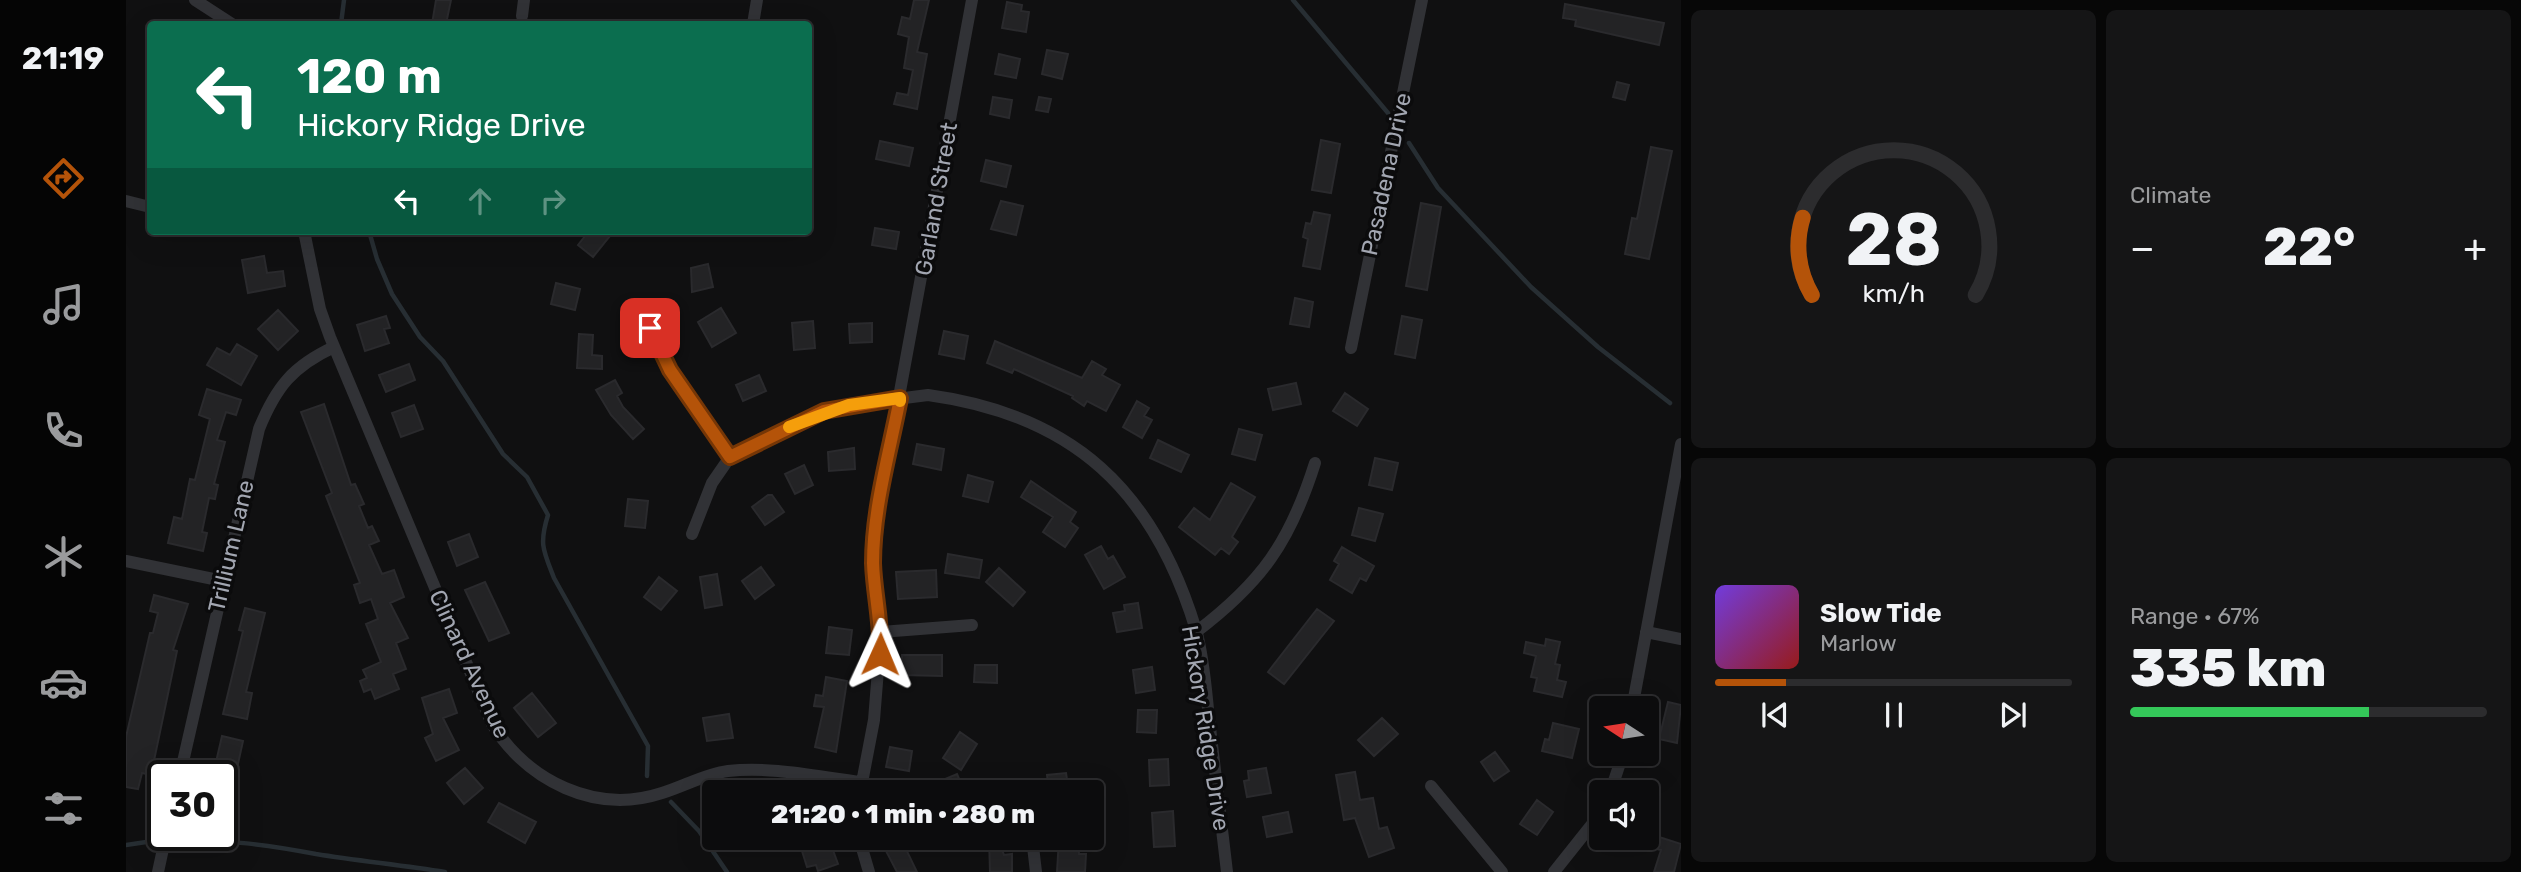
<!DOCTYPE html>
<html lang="en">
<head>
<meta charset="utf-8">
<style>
	:root { --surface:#0c0c0d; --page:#151516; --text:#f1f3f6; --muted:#9a9b9d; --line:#2c2c2e; --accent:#b45309 }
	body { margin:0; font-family:Rubik,sans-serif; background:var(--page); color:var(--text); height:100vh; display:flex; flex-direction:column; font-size:26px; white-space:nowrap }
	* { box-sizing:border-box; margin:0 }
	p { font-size:23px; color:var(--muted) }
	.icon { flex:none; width:38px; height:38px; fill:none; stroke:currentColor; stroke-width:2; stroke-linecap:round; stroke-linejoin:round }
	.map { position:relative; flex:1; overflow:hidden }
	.drawer { display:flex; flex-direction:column; gap:10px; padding:10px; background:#070707; width:840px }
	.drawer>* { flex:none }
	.guide { position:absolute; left:21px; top:21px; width:665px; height:214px; border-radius:7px; box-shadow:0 7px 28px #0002,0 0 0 2px var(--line); background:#0b6e4f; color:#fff; overflow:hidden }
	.needle { width:46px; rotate:282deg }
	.tools { position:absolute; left:1463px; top:696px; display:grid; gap:14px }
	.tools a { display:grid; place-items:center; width:70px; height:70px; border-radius:7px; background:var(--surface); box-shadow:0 7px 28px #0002,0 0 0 2px var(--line); font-size:35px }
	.speed { position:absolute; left:21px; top:760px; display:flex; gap:14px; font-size:35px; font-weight:700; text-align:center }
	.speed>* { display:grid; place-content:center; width:91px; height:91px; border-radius:50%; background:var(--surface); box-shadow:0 7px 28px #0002,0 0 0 2px var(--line); line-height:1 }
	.speed .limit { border:4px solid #111; border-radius:10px; background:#fff; color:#111 }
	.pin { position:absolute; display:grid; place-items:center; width:60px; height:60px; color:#fff; margin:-30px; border-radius:14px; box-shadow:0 4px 10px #0006 }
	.me { position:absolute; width:77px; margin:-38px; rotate:1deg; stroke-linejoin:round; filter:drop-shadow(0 0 5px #0008) }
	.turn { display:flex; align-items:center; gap:24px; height:147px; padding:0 35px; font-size:32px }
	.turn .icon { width:91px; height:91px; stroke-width:2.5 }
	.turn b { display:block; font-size:49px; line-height:60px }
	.lanes { display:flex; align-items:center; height:66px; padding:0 35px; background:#0003; justify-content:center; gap:35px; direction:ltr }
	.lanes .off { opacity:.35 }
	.big { font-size:52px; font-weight:800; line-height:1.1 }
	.drawer .card { flex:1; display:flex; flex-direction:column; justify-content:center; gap:10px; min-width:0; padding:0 24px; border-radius:10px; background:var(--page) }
	.drawer .dial { align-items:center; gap:0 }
	.dial svg { height:182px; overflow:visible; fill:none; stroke:var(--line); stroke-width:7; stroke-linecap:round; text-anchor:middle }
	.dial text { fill:var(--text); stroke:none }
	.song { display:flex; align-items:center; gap:21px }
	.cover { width:84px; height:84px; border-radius:10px; background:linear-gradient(135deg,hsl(260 70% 55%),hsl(0 70% 35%)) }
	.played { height:7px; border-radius:4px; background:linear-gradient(90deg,var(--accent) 20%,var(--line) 20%) }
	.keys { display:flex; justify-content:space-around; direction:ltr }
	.heat { display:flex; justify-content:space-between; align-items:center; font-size:38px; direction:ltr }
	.charge { height:10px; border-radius:5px; background:linear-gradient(90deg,#34c759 67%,var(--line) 0) }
	.drawer .tiles { flex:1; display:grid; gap:10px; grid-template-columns:repeat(2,1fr) }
	.trip { position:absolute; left:576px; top:780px; width:402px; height:70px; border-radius:7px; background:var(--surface); box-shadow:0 7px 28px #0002,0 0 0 2px var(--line); font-weight:800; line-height:70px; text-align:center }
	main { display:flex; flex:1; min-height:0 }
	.dock { display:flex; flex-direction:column; width:126px; justify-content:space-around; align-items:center; background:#050505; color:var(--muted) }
	.dock .icon { width:49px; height:49px }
	.dock .active { color:var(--accent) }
	.dock b { font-size:32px; color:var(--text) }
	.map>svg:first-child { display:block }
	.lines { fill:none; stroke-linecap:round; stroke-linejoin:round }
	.stream { stroke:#272e33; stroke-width:4.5 }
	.building { fill:#232325; stroke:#2a2a2d; stroke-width:2 }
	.street { stroke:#313236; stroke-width:12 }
	.route-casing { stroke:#753606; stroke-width:18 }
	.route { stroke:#b45309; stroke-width:12 }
	.slow { stroke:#f59e0b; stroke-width:12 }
	.labels { text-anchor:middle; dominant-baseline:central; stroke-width:7; stroke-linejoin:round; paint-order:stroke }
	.street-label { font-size:23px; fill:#a2a6b1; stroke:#0b0b0c }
</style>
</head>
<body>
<main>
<nav class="dock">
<b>21:19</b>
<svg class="icon active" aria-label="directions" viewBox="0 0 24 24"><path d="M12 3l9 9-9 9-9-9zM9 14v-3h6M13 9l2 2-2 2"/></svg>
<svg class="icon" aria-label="music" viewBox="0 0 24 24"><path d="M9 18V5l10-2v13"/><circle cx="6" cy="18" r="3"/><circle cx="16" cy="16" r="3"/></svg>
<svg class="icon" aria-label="phone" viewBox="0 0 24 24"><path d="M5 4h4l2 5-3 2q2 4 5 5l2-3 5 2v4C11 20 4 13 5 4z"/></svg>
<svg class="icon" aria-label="climate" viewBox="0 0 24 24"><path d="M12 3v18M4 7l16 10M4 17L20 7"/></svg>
<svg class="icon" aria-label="car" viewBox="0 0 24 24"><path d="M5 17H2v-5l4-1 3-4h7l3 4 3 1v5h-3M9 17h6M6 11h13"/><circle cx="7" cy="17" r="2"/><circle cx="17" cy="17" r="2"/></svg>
<svg class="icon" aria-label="filters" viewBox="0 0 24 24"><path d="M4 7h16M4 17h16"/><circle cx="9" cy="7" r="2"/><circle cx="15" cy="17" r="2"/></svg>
</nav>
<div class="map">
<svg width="1555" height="872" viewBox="0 0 1555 872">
	<rect width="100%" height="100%" fill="#101011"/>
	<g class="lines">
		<!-- stream -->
		<path class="stream" d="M1167,0L1262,113
			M215,24L218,0
			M1283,143L1312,188L1405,287L1472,347L1544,403
			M243,231L251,259L266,294L294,337L317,361L377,454L401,477L422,515C413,544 417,550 428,578L522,746L521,776
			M545,802L573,831L601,872
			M51,841C99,839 143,845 190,854C233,861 276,865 319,872
			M0,845L27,841"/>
	</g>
	<!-- building -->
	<path class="building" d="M310,0H325L320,24H306Z
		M788,0H803L791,52L801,54L791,109L768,104L771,93L782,95L787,70L778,68L783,37L772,34L776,17L784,19Z
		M881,2L896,5L895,11L903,12L900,32L876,28Z
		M1439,4L1538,23L1533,45L1449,26L1450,20L1437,18Z
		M921,50L942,54L936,79L916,74Z
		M873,54L894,59L890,78L869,74Z
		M1491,82L1503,85L1499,100L1487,97Z
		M867,97L886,100L883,118L864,114Z
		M913,97L925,99L922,112L910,110Z
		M1195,140L1214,144L1205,193L1186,190Z
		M754,141L787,148L783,166L750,159Z
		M1525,147L1546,151L1523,259L1499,254L1506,218L1511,219Z
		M860,160L885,166L880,187L855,181Z
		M875,201L897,206L890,235L865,229Z
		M1295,203L1315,207L1301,290L1280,286Z
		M1188,212L1204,215L1194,269L1177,266L1182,239L1177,237L1180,223L1185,224Z
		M749,228L773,232L770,249L746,245Z
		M463,231H477L484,236L467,257L452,245Z
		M138,256L141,273L157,271L159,286L122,293L116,260Z
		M582,264L587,287L566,292L565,268Z
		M430,283L454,289L449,310L425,304Z
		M1169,298L1187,302L1183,327L1164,324Z
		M595,308L610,333L586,347L572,322Z
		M152,310L172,331L152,350L132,329Z
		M260,316L264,328L258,329L263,343L239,351L231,325Z
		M1276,316L1296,320L1289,358L1269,354Z
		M687,321L689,348L668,350L666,323Z
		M746,323V342L724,343L723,324Z
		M818,331L842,336L838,359L813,354Z
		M453,334L467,335L466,355L476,356V369L451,368Z
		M869,341L956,378L966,361L980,369L976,375L994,385L980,411L961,401L958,406L946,398L947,396L888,369L886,373L861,363Z
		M111,344L131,356L115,385L81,365L91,348L104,355Z
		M283,364L289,380L260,392L253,375Z
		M633,375L640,391L617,401L610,385Z
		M489,380L496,393L491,396L497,407L518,429L507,439L485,415L470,390Z
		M1170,383L1175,404L1147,410L1142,389Z
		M81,389L115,400L110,415L100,412L91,440L99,442L88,484L92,485L89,499L83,498L76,532L81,533L77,551L42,543L48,517L56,519L64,479L69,480L84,419L73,415Z
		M1219,393L1242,409L1231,426L1207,411Z
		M1011,401L1023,408L1018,416L1026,420L1016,438L997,427Z
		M198,404L225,485L229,484L238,504L233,506L242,528L246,526L253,541L243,545L256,574L268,570L278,597L264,603L282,638L270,643L280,669L267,674L273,689L249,699L245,689L238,692L234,681L241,678L237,670L255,662L240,624L252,619L245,599L234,603L228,585L234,583L200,496L206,493L175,412Z
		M288,405L297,429L275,437L266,413Z
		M1113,429L1136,435L1129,460L1106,454Z
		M1032,440L1063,455L1055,472L1024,458Z
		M791,444L818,449L815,470L787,464Z
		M728,448L729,469L703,471L702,452Z
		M1249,458L1272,463L1266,490L1243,485Z
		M678,465L687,485L669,494L659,474Z
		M842,475L867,482L862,502L837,496Z
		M905,481L950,512L944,522L952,528L939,547L917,532L927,517L895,497Z
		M1105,483L1129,497L1106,537L1112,542L1103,554L1095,548L1089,555L1053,527L1068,508L1084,520Z
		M642,495H646L658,512L639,525L626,507Z
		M502,499L522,501L519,528L499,526Z
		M1233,508L1257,514L1249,541L1226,535Z
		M343,534L352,557L331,566L322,542Z
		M975,546L982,559L987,556L999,577L978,589L959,555Z
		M1216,547L1248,566L1240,581L1234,578L1226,593L1204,580L1213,564L1208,561Z
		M822,554L856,560L853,578L819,573Z
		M635,567L648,585L629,599L616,581Z
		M873,568L899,592L887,606L860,582Z
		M810,570L811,597L772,599L770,572Z
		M591,574L596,605L579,608L574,577Z
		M533,577L551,591L535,610L518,597Z
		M359,582L383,633L363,641L339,590Z
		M28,595L62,604L47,650L51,651L25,775L16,773L12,789L0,787V737L24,633H27L32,613L24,611Z
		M1012,603L1016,628L991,632L987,613L999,611L998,605Z
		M119,608L139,613L120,692L126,693L121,719L97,714L117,631L113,630Z
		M1191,609L1208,621L1158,684L1142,672Z
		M703,627L726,630L723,655L700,653Z
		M1420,639L1434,642L1429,664L1434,665L1431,680L1440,682L1436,697L1408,691L1411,678L1405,677L1410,656L1398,653L1400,642L1419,646Z
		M776,655H816V676L776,675Z
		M849,665H871V683L848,682Z
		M1026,667L1029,690L1010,693L1007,670Z
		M700,677L721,681L710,752L689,747L698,707L688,706L690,695L697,696Z
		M323,689L331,713L317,718L333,750L310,761L299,738L307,734L296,698Z
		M406,693L430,723L412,737L388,708Z
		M1542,702L1555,705L1551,743L1533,739Z
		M1012,710H1031L1030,733L1011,732Z
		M603,714L607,738L581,741L577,718Z
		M1256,718L1272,734L1248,756L1232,740Z
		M1427,723L1453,729L1446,758L1416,751L1419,739L1423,740Z
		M834,732L851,744L835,770L817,758Z
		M96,736L117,741L101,814L96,813V775H87Z
		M764,747L786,751L783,771L760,767Z
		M1369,752L1383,771L1368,781L1355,762Z
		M1042,759L1043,785L1024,786L1023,760Z
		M339,768L357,788L338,804L321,783Z
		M1140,768L1145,793L1121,797L1118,781L1123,780L1122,771Z
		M1229,772L1234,800L1247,798L1253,829L1261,827L1268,848L1243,857L1229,818L1218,820L1210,775Z
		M940,773L943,793H923L921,775Z
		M831,774L839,793H810L807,784Z
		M1411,800L1427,812L1411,835L1394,824Z
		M373,803L410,822L399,843L362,822Z
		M1047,811L1049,846L1028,847L1026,813Z
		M1162,812L1166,832L1141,837L1137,817Z
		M1530,836L1555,844L1548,872H1528L1535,850L1526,848Z
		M863,838H871L878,855L886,854V872H864Z
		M933,838H952L953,854H960L959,872H931Z
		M776,841L791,872H771L759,849Z
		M704,842L712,864L692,871L690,865L681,867L676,851Z"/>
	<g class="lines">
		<!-- street -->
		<path class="street" d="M69,0L106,24
			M396,16L398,0
			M627,24L631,0
			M0,201L24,207
			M178,231L194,309L204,337L366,724C402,781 469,815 536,793C559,786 579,774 602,771C646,766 693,777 736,782
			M514,307L544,370L604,457
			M1225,348L1296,0
			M566,534L586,483L604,457L698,411L723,405L802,395C948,415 1028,491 1070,630C1078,658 1080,691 1083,719C1089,770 1095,821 1101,872
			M0,561L97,581
			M755,632L846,625
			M1070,632C1136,582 1164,542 1189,463
			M1520,632L1555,639
			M1506,709L1555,444
			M54,775L133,429C150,387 167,366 208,347
			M1305,786L1376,872
			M890,791V793
			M734,793L748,720L755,632L747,562L754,500L846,0
			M1484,793L1497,754
			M733,838L743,872
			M906,838L910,872
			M32,872L40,835
			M1428,872L1475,813"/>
	</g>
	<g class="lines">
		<!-- route casing -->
		<g class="route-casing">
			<path id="route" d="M524,328L544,370L604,457L698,411L774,398C764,451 747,508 747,563C748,594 756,623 754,654"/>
		</g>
		<!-- route -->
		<use href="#route" class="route"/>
		<!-- slow -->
		<path class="slow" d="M663,427L723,405L774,398V401"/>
	</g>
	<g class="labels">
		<!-- street labels -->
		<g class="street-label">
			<text transform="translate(1260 174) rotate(-78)">Pasadena Drive</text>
			<text transform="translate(810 199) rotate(-80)">Garland Street</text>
			<text transform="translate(105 546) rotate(-77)">Trillium Lane</text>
			<text transform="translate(344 664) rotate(65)">Clinard Avenue</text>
			<text transform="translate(1080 728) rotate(81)">Hickory Ridge Drive</text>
		</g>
	</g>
</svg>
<div class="tools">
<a><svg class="needle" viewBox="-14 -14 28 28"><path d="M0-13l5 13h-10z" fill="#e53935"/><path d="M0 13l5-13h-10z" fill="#9a9b9d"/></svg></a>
<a><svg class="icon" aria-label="sound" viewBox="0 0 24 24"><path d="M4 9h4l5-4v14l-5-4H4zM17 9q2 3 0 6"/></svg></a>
</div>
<div class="speed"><div class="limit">30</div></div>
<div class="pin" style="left:524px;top:328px;background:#d93025"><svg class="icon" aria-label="arrive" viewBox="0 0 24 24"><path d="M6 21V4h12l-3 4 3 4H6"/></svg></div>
<svg class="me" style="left:754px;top:654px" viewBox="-20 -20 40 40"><path d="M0-17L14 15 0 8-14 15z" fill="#b45309" stroke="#fff" stroke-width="4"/></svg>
<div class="trip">21:20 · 1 min · 280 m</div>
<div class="guide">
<div class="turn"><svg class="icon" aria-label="left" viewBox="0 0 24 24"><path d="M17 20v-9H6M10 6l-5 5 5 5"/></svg><div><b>120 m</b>Hickory Ridge Drive</div></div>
<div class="lanes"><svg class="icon" aria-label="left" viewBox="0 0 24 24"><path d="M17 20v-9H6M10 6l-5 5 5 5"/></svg><svg class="icon off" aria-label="ahead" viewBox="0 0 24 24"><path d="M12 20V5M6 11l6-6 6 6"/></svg><svg class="icon off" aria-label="right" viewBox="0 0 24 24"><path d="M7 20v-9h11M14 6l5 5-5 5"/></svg></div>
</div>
</div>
<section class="drawer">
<div class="tiles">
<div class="card dial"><svg viewBox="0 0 100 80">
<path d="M14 69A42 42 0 1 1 86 69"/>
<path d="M14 69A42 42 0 0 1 10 35" stroke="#b45309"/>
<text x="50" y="56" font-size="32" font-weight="700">28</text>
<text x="50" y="72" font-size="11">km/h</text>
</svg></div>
<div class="card"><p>Climate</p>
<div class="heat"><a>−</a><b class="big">22°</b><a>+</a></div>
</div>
<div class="card">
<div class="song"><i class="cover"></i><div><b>Slow Tide</b><p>Marlow</p></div></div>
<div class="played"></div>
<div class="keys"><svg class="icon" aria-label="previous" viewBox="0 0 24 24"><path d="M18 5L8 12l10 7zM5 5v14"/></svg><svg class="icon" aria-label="pause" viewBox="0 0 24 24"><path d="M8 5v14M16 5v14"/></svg><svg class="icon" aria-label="next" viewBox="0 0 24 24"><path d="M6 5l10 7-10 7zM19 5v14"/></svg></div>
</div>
<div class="card"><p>Range · 67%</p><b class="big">335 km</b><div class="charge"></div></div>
</div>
</section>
</main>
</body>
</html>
